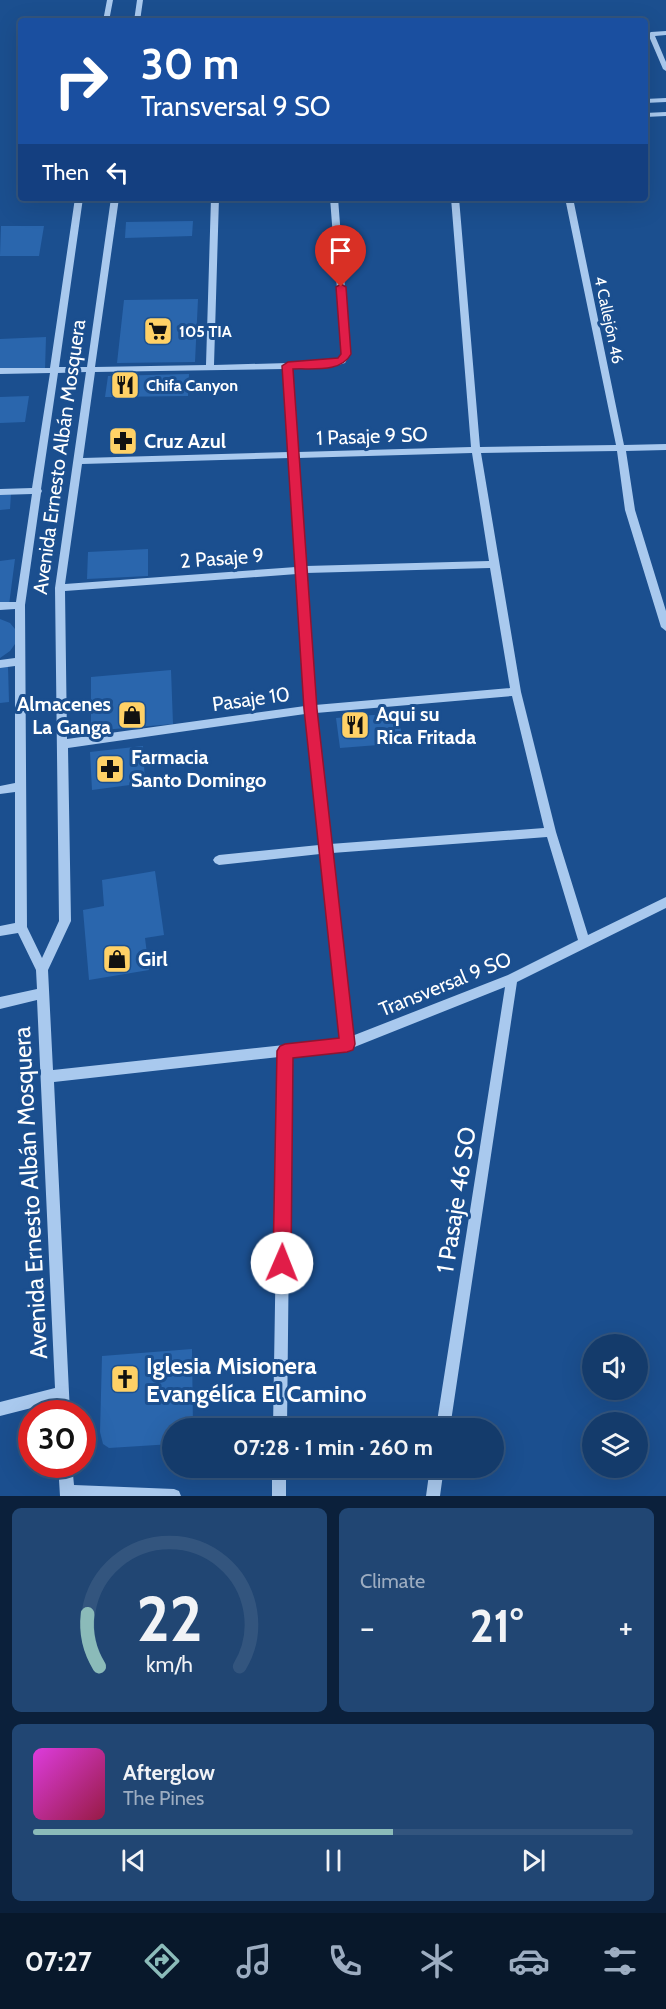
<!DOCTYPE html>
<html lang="en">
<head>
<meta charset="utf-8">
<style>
	:root { --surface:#143b6b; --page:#214673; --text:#f1f3f6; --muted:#9dadc1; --line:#33557e; --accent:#8bbbb9 }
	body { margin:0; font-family:Cabin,sans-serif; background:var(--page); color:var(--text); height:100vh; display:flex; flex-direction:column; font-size:22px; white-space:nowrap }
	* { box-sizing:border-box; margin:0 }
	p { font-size:20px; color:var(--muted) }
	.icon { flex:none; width:33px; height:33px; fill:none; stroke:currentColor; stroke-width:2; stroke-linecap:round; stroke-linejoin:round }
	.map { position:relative; height:1496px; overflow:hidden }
	.sheet { display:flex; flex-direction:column; gap:12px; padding:12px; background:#0b203b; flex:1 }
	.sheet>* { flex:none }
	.guide { position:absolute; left:18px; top:18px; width:630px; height:183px; border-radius:6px; box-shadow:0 6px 24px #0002,0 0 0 2px var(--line); background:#1a4fa0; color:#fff; overflow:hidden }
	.tools { position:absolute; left:582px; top:1334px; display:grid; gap:12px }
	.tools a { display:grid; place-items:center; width:66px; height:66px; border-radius:50%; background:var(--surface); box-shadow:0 6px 24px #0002,0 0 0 2px var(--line); font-size:30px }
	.speed { position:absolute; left:18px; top:1400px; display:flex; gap:12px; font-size:30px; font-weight:700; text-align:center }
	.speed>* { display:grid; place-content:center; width:78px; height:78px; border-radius:50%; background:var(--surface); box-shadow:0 6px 24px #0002,0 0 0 2px var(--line); line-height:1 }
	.speed .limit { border:9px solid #d22; background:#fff; color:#111 }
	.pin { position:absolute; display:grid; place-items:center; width:51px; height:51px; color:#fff; margin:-62px -26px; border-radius:50% 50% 50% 0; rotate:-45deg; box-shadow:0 0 6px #0007 }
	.pin .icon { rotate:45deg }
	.me { position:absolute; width:66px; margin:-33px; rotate:1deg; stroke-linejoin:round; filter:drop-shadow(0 0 4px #0008) }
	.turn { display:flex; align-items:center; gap:21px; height:126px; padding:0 24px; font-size:27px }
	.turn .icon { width:78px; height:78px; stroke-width:2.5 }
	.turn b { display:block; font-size:42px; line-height:51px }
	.then { display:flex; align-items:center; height:57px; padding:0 24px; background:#0003; gap:12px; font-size:22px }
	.big { font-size:45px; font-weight:700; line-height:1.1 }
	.sheet .widget { flex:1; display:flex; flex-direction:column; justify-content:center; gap:9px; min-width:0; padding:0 21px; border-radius:9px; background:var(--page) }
	.sheet .dial { align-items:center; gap:0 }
	.dial svg { height:156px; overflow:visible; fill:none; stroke:var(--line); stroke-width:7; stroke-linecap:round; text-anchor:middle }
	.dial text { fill:var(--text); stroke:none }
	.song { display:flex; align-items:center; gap:18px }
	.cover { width:72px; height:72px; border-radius:9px; background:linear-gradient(135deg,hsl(300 70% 55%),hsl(340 70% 35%)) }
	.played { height:6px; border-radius:3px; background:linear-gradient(90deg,var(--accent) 60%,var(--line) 60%) }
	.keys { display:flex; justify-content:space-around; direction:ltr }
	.heat { display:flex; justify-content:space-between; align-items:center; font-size:33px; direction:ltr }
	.sheet .tiles { flex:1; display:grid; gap:12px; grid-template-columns:1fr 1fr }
	.widget:last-child { grid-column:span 2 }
	.trip { position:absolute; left:162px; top:1418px; width:342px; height:60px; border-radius:30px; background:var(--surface); box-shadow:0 6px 24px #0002,0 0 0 2px var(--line); font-weight:700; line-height:60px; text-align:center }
	.menu { display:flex; height:96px; justify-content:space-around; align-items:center; background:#08182b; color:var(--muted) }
	.menu .icon { width:42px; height:42px }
	.menu .current { color:var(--accent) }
	.menu b { font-size:27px; color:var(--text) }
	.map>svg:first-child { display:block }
	.building { fill:#2a66ad }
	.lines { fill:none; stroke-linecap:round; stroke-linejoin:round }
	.minor { fill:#a9c9ee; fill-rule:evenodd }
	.route { fill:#e11d48; stroke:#92132f; stroke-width:1.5 }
	.labels { text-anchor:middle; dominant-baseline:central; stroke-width:6; stroke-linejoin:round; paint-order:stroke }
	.far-street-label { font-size:16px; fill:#fff; stroke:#1b4f8f }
	.far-poi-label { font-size:16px; font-weight:bold; fill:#fff; stroke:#1b4f8f; text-anchor:start }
	.street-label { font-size:20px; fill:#fff; stroke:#1b4f8f }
	.poi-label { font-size:20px; font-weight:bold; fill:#fff; stroke:#1b4f8f; text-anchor:start }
	.near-street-label { font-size:24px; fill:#fff; stroke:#1b4f8f }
	.near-poi-label { font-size:24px; font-weight:bold; fill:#fff; stroke:#1b4f8f; text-anchor:start }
</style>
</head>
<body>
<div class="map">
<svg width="666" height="1496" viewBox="0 0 666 1496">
	<rect width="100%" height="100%" fill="#1b4f8f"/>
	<!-- building -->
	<path class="building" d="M193,221L192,236L125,238L126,222Z
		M1,226H44L39,256H0Z
		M198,299L195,362L117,363L124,300Z
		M46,337L45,370H0V339Z
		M189,374L188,396L105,397L108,376Z
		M29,396L25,422L0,423V397Z
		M135,433L133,448L111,450L112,434Z
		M11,494L10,509L0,510V495Z
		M148,549V576L87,579L88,552Z
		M15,559L9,605H0V561Z
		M0,619L10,623L15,629V644L10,651L0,658Z
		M8,666L9,702L0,703V667Z
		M171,670L173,724L91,731V677Z
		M398,713L403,743L340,748L336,718Z
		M143,746L145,783L92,790L90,752Z
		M155,871L164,935L145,938L149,970L89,980L83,910L104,906L102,880Z
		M192,1349L193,1428H172V1444L109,1448L103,1444L100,1432L102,1356Z"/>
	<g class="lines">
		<!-- minor -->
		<path class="minor" d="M107,0H113L109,21H103Z
			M137,0H143L140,21H134Z
			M666,31V35L655,36L666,62V71L663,69L648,34L651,32Z
			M666,98V102L645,103V99Z
			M666,112V116L645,117V113Z
			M75,198H83L59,367H87L111,198H119L95,367L206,365L211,198H219L214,365L288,363L332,361L339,359L342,354L330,198H338L350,354L345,363L332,367L292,368L298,452L471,447L451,198H459L480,447L616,445L565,198H573L624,445L666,444V450L626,451L635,510L666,611V631L661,627L625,510L617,451L481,453L521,692L556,832L588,935L666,897V908L517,982L450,1428H436L505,987L347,1050L291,1056L287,1428H273L279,1057L54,1082L70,1413H56L55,1402L0,1416V1402L55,1388L37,1000L0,1009V997L37,989L36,970L18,933L0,936V926L15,923V792L0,794V786L15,783V666L0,668V660L15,658V609L0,610V602H16L32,494L0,495V489L32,488L50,373L0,374V368H50ZM284,369L289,452L83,458L95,372ZM86,372L55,588L59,921L42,958L27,927L25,605L41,493L42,491L41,489L58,373ZM472,453L489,561L306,566L298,458ZM290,458L296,567L65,584L82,464ZM490,568L510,688L315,705L306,573ZM297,574L305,706L67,739L65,591ZM512,696L544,828L330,844L316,713ZM305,714L319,845L219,855L215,857L213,860L215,863L219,865L320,854L340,1039L53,1070L48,970L71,921L68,748ZM547,837L578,940L508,975L352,1036L332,853Z
			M58,1464H72L74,1485L174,1489L179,1491L181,1496H60Z
			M272,1467H286V1496H272Z
			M430,1467H444L440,1496H426Z"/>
	</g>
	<!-- route -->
	<path class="route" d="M341,284L346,287L351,354C341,373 312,368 293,369L317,709L355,1044L353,1050L347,1052L293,1058L291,1263L289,1269L282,1272L276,1269L273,1263L277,1051L280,1046L285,1044L339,1038L304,709L282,366L288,362L338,358L341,354L336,287Z"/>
	<!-- icons -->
	<defs>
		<g id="supermarket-square" transform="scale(1.5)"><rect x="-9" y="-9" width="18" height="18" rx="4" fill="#ffd166" stroke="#1b4f8f"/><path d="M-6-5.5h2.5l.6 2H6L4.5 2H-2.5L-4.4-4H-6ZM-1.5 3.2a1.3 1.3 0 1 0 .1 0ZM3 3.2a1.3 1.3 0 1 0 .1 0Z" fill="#111"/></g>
		<g id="restaurant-square" transform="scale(1.5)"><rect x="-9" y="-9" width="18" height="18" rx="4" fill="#ffd166" stroke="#1b4f8f"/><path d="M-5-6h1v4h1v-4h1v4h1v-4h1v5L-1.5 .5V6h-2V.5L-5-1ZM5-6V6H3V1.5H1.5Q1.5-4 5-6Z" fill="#111"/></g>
		<g id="pharmacy-square" transform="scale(1.5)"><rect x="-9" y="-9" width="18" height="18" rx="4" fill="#ffd166" stroke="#1b4f8f"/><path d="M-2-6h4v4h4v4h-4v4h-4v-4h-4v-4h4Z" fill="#111"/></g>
		<g id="shop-square" transform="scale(1.5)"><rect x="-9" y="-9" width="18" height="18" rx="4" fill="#ffd166" stroke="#1b4f8f"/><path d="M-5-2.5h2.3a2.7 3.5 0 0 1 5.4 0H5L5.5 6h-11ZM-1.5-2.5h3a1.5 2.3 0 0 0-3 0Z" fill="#111"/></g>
		<g id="church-square" transform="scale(1.5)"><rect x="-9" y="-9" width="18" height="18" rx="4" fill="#ffd166" stroke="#1b4f8f"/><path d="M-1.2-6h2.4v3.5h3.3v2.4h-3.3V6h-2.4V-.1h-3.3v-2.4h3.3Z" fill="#111"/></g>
	</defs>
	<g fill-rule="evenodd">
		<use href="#supermarket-square" x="158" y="331"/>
		<use href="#restaurant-square" x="125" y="385"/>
		<use href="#pharmacy-square" x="123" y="441"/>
		<use href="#shop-square" x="132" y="715"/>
		<use href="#restaurant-square" x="355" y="725"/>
		<use href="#pharmacy-square" x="110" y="769"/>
		<use href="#shop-square" x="117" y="959"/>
		<use href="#church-square" x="125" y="1379"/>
	</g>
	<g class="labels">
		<!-- far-street labels -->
		<g class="far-street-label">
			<text transform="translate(609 320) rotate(78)">4 Callejón 46</text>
		</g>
		<!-- far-poi labels -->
		<g class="far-poi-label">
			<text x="179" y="331">105 TIA</text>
			<text x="146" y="385">Chifa Canyon</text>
		</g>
		<!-- street labels -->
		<g class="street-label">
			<text transform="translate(372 436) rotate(-2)">1 Pasaje 9 SO</text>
			<text transform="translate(59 457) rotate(-82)">Avenida Ernesto Albán Mosquera</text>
			<text transform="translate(222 558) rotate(-4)">2 Pasaje 9</text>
			<text transform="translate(251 699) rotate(-8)">Pasaje 10</text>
			<text transform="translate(445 984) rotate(-22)">Transversal 9 SO</text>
		</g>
		<!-- poi labels -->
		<g class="poi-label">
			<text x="144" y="441">Cruz Azul</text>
			<text x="111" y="704" text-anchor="end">Almacenes<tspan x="111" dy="23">La Ganga</tspan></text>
			<text x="376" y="714">Aqui su<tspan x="376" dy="23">Rica Fritada</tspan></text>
			<text x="131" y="757">Farmacia<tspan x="131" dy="23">Santo Domingo</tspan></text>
			<text x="138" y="959">Girl</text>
		</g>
		<!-- near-street labels -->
		<g class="near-street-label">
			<text transform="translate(30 1193) rotate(-93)">Avenida Ernesto Albán Mosquera</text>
			<text transform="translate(456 1200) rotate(-81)">1 Pasaje 46 SO</text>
		</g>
		<!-- near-poi labels -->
		<g class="near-poi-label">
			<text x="146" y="1365">Iglesia Misionera<tspan x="146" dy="28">Evangélíca El Camino</tspan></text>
		</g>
	</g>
</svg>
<div class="tools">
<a><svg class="icon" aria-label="sound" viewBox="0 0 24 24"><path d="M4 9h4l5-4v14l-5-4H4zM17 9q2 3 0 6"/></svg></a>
<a><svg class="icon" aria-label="layers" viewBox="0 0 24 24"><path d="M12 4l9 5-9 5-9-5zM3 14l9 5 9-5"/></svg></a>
</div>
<div class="speed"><div class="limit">30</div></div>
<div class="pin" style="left:341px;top:287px;background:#d93025"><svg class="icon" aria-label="arrive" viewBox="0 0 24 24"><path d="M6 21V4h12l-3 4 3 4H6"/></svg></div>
<svg class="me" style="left:282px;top:1263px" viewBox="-20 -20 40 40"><circle r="19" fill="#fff"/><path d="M0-13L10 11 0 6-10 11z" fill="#e11d48"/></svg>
<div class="trip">07:28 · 1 min · 260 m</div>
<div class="guide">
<div class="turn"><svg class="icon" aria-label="right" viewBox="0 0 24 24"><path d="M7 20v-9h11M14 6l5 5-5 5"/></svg><div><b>30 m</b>Transversal 9 SO</div></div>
<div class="then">Then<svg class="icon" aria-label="left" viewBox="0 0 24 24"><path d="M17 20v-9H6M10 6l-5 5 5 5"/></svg></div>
</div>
</div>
<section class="sheet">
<div class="tiles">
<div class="widget dial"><svg viewBox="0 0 100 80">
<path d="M14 69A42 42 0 1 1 86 69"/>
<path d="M14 69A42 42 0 0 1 8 42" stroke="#8bbbb9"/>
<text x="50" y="56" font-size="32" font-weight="700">22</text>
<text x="50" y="72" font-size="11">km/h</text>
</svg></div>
<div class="widget"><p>Climate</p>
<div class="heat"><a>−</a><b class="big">21°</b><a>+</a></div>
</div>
<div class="widget">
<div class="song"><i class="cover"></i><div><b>Afterglow</b><p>The Pines</p></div></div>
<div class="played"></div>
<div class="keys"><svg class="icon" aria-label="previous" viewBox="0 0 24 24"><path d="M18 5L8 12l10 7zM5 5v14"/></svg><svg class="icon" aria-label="pause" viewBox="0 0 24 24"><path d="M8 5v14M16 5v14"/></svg><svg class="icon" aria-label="next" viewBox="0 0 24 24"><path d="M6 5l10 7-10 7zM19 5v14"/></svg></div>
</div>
</div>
</section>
<nav class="menu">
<b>07:27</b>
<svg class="icon current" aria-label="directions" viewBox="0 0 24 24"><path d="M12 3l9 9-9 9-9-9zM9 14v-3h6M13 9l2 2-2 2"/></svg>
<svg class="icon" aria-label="music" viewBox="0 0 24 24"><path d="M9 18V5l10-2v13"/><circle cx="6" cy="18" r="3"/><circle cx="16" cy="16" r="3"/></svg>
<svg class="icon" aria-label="phone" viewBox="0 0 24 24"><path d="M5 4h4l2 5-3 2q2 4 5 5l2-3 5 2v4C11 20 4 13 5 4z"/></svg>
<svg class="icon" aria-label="climate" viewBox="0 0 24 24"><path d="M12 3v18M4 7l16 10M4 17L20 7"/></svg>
<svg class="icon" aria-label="car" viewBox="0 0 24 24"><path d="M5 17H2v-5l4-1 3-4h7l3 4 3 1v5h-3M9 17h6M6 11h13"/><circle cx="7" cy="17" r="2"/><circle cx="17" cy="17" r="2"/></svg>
<svg class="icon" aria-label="filters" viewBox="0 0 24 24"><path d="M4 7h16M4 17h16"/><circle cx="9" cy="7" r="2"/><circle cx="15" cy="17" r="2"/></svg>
</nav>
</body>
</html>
